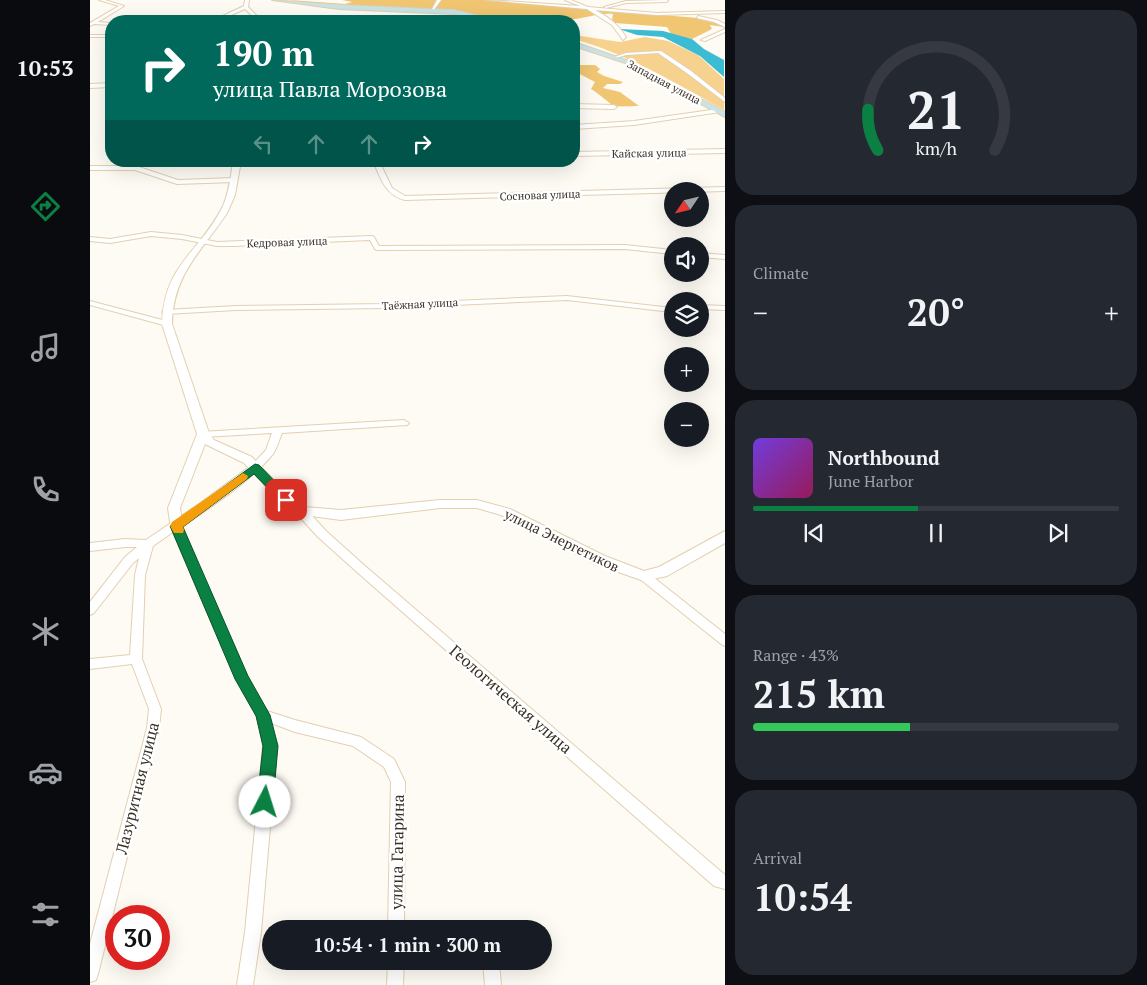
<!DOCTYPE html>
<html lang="en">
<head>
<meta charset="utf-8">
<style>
	:root { --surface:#171b24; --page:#242831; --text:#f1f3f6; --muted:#9ea1a6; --line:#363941; --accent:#0b8043 }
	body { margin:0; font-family:"PT Serif",serif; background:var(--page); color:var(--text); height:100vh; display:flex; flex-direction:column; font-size:19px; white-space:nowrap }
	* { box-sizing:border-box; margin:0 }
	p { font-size:16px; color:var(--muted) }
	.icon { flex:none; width:28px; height:28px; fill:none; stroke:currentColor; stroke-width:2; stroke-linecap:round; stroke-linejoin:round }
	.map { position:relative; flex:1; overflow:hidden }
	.sheet { display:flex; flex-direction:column; gap:10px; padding:10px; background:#0d0f14; width:422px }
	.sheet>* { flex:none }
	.top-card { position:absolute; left:15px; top:15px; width:475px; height:152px; border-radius:20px; box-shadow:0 5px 20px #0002; background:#00695c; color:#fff; overflow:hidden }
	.needle { width:32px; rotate:235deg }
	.tools { position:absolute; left:574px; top:182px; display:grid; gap:10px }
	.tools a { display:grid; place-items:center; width:45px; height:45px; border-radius:50%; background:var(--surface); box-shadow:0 5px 20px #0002; font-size:25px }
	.speed { position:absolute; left:15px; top:905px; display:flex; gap:10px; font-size:25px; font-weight:700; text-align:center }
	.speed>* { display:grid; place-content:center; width:65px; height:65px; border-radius:50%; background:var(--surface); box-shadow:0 5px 20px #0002; line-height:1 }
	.speed .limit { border:8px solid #d22; background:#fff; color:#111 }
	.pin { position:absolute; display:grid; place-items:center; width:42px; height:42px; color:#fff; margin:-21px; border-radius:10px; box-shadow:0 2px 8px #0006 }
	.me { position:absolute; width:55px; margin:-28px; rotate:5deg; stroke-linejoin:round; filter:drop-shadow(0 0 4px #0008) }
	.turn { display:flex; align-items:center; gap:18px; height:105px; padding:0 25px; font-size:22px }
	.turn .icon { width:65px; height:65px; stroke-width:2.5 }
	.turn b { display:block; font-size:35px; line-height:42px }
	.lanes { display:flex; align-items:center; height:48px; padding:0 25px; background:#0003; justify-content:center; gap:25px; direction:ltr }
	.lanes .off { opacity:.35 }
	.big { font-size:38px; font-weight:600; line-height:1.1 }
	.sheet .card { flex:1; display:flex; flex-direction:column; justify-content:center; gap:8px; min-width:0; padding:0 18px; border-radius:20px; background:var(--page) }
	.sheet .dial { align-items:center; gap:0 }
	.dial svg { height:130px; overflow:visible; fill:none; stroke:var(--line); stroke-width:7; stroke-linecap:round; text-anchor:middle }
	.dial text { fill:var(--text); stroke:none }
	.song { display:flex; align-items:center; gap:15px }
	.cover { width:60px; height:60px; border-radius:8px; background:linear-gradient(135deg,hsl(260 70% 55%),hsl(330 70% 35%)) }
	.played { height:5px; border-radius:2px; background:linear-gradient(90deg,var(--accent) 45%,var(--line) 45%) }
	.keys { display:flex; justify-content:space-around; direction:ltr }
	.heat { display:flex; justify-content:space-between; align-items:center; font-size:28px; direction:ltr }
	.charge { height:8px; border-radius:4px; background:linear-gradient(90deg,#34c759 43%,var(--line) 0) }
	.trip { position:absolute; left:172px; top:920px; width:290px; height:50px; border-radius:25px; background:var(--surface); box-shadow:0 5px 20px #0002; font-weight:600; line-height:50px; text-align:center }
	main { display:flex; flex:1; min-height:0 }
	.tab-bar { display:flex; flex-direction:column; width:90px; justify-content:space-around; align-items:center; background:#090b0e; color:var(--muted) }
	.tab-bar .icon { width:35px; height:35px }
	.tab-bar .selected { color:var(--accent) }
	.tab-bar b { font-size:22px; color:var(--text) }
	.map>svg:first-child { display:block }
	.green { fill:#f7d28e }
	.forest { fill:#f1c673 }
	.water { fill:#3cbcd3 }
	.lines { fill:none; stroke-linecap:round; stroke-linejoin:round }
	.minor-casing { stroke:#e2d0b0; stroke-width:2 }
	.tertiary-casing { stroke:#e2d0b0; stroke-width:2 }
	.secondary-casing { stroke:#e2d0b0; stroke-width:2 }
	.minor { fill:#fff; fill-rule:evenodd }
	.tertiary { fill:#fff; fill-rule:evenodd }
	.secondary { fill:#c7e4e9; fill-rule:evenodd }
	.route { fill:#0b8043; stroke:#07532c }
	.slow { fill:#f59e0b }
	.labels { text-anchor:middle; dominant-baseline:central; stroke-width:5; stroke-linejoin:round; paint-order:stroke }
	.far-street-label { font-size:11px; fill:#383125; stroke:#fff }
	.street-label { font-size:14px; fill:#383125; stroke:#fff }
	.near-street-label { font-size:16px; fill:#383125; stroke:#fff }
</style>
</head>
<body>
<main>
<nav class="tab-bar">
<b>10:53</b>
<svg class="icon selected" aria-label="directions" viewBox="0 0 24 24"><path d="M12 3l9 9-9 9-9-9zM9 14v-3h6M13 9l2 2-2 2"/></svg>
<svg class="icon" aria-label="music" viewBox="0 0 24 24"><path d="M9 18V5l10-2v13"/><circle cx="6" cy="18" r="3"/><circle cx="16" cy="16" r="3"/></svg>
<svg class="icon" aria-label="phone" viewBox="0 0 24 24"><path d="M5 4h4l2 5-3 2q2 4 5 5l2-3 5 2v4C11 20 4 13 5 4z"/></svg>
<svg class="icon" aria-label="climate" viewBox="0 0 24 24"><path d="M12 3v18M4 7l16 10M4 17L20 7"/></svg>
<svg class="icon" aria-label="car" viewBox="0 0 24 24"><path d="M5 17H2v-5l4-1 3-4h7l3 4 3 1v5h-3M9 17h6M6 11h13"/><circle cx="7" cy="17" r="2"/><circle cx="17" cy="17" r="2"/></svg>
<svg class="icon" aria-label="filters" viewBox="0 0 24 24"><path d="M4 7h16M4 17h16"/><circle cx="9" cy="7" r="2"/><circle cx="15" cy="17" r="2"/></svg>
</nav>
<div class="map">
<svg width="635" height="985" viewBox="0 0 635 985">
	<rect width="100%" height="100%" fill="#fefaf4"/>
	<!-- green -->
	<path class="green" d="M484,35L530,42L555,37L578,41L608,55L634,79V110C585,83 538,54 484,39Z"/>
	<!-- forest -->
	<path class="forest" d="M200,0L255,4L262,2L252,0H399L608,18L619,19L634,26V27L620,25L622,29L602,39L581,34L577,27L525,23L522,19L523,14C509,13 495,18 480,20L483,21H409L375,13L225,5Z
		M484,65H505L510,69L507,72L514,76L533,82L530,84H517L513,88L530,92L549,106C541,106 532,107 524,106C520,104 507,92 501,89L505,82L484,71Z"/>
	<!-- water -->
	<path class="water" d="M529,29L573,31L602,39L614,49L634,60V77L610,56L573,37L547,35Z"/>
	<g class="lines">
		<!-- minor casing -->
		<g class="minor-casing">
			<path id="minor" d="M9,0H15L34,6L8,22L21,23V25L4,24L0,26V23L29,6Z
				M155,0H159L158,7L172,21H168L155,9L127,21H122L154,6Z
				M347,0H351L343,11H341Z
				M397,0L490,6L475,0H481L498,7L567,13L635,11V13L567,15L505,10C518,17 528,24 536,37L533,40L522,25L497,9Z
				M577,0L578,1L576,2L536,3L516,8L514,7L536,1Z
				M70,16L71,18L61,21H55Z
				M205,16L228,21L205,18L177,21Z
				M608,16L627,20L635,24V27L624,22L607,18Z
				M635,29V32L615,41L611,40Z
				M0,35H21V37H0Z
				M571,51L601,71L635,98V102L597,73L568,53L536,55L526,58L524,57L536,53Z
				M484,104L524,105L527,107L524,109L484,108Z
				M628,109L630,110V112L544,125L484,129V125L544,121Z
				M635,149V153L484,156V152Z
				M200,161H318L315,163H290L302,188L315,196L635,187V191L315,200C296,195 291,180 284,163L147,166L144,164L147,162Z
				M0,166H46L88,180L144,178L147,180L144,182L87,184L45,170H0Z
				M61,232L92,235L127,242L282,236L284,237L289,246L535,245L582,250V254L535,249L287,250L285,249L280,240L144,246H127L92,239L61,236L20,243L0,241V237L20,239Z
				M610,253L635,255V259L610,257Z
				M477,296L582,308V312L477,300L296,308L146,310L76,314L72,312L76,310L146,306L296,304Z
				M0,301L80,322L81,324L77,326L0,305Z
				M610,305L635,306V310L610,309Z
				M314,420L319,423L317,425L192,433C189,440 187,448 183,454C162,480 120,508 91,527L157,676L177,711L205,720L271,737L304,759L315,782L314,929H298L301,782L294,767L263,746L205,732L181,723L187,746L171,932L163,985H147L155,932L173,746L167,716L146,679L83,532L63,546L55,575L52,659L71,709L69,728L8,974L6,980L0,982V944L57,728L59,709L42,664L0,669V659L40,655L45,575L49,558L43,563L4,613L0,615V602L35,557L47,547H35L0,551V543L35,539L56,540L109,504L162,465L176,450L182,433L113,437L110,436L108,434L110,432Z
				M211,507L215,508L236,531L275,566L635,875V889L624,886L267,572L228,537L207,514L206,511Z
				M554,572L558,573L635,634V646L631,644L550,579L548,576L550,573Z
				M298,961H314L313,985H297Z
				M393,961H409L411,985H395Z"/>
		</g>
		<!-- tertiary casing -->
		<g class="tertiary-casing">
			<path id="tertiary" d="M21,83V87L0,88V84Z
				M143,161H151L145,195L137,213C111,252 83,274 82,324L119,433L124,440L162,457L200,497L214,507L251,510L350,500H387L420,509L515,556L554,571L569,567L635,531V543L577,576L554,581L505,564L411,515L387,508H350L251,520L206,514L192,503L154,463L115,444L90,508L93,526L91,529H81L78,508L107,434L72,324C74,263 110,253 133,206C139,192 141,176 143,161Z"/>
		</g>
		<!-- secondary casing -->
		<g class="secondary-casing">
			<path id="secondary" d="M182,0L249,5L364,10L411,21H401L364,14L249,9Z
				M484,42L542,62L635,112V117L538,64L484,46Z"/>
		</g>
		<!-- minor -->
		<use href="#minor" class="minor"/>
		<!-- tertiary -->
		<use href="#tertiary" class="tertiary"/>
		<!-- secondary -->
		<use href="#secondary" class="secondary"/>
	</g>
	<!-- route -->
	<path class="route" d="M165,464L169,465L200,497L201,500L200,503H192L164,474L93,527L158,676L180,715L188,746L183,802L181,807L175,809L169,807L167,802L173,746L166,716L145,679L80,526Z"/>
	<!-- slow -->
	<path class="slow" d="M153,473L158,476L157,479L93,527L94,530L93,533H84L80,526L82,522Z"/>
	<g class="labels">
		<!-- far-street labels -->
		<g class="far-street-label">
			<text transform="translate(574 82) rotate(28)">Западная улица</text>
			<text transform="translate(559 153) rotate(-1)">Кайская улица</text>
			<text transform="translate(450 195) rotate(-2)">Сосновая улица</text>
			<text transform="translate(197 242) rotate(-2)">Кедровая улица</text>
			<text transform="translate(330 304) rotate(-3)">Таёжная улица</text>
		</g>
		<!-- street labels -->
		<g class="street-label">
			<text transform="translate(472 540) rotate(26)">улица Энергетиков</text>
		</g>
		<!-- near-street labels -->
		<g class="near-street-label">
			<text transform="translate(421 699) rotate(41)">Геологическая улица</text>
			<text transform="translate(47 788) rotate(-76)">Лазуритная улица</text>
			<text transform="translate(307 852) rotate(-89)">улица Гагарина</text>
		</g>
	</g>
</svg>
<div class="tools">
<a><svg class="needle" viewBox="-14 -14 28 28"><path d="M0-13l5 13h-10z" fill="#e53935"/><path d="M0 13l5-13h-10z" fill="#9ea1a6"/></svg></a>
<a><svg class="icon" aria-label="sound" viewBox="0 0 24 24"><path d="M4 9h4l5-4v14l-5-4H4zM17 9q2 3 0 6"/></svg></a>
<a><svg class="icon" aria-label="layers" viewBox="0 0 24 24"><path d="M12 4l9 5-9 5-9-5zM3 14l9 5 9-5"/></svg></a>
<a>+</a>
<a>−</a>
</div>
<div class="speed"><div class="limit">30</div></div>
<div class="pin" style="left:196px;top:500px;background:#d93025"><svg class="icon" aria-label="arrive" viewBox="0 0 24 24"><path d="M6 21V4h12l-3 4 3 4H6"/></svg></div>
<svg class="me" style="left:175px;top:802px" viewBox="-20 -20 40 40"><circle r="19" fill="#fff"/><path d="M0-13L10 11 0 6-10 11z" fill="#0b8043"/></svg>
<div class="trip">10:54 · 1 min · 300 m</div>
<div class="top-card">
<div class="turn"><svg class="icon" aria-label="right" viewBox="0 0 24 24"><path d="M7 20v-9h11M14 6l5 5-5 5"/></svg><div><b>190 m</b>улица Павла Морозова</div></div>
<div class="lanes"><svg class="icon off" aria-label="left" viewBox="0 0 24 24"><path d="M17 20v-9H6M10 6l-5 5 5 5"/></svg><svg class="icon off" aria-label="ahead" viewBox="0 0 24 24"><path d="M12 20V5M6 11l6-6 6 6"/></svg><svg class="icon off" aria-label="ahead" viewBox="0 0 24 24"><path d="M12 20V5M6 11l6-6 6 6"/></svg><svg class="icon" aria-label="right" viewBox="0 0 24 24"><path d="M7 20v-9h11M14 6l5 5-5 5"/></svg></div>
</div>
</div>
<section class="sheet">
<div class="card dial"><svg viewBox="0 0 100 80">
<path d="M14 69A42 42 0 1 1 86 69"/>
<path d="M14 69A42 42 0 0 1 8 44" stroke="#0b8043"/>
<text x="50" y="56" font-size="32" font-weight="700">21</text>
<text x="50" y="72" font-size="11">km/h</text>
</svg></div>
<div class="card"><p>Climate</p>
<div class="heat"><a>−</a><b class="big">20°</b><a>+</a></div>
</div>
<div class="card">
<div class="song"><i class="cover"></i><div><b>Northbound</b><p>June Harbor</p></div></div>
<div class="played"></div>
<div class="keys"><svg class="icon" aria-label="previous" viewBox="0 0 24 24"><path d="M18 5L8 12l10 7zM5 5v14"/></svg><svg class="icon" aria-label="pause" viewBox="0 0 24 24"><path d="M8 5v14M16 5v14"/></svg><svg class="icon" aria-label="next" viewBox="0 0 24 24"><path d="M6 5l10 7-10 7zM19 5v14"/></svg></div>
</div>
<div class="card"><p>Range · 43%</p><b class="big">215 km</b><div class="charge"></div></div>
<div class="card"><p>Arrival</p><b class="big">10:54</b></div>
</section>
</main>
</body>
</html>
